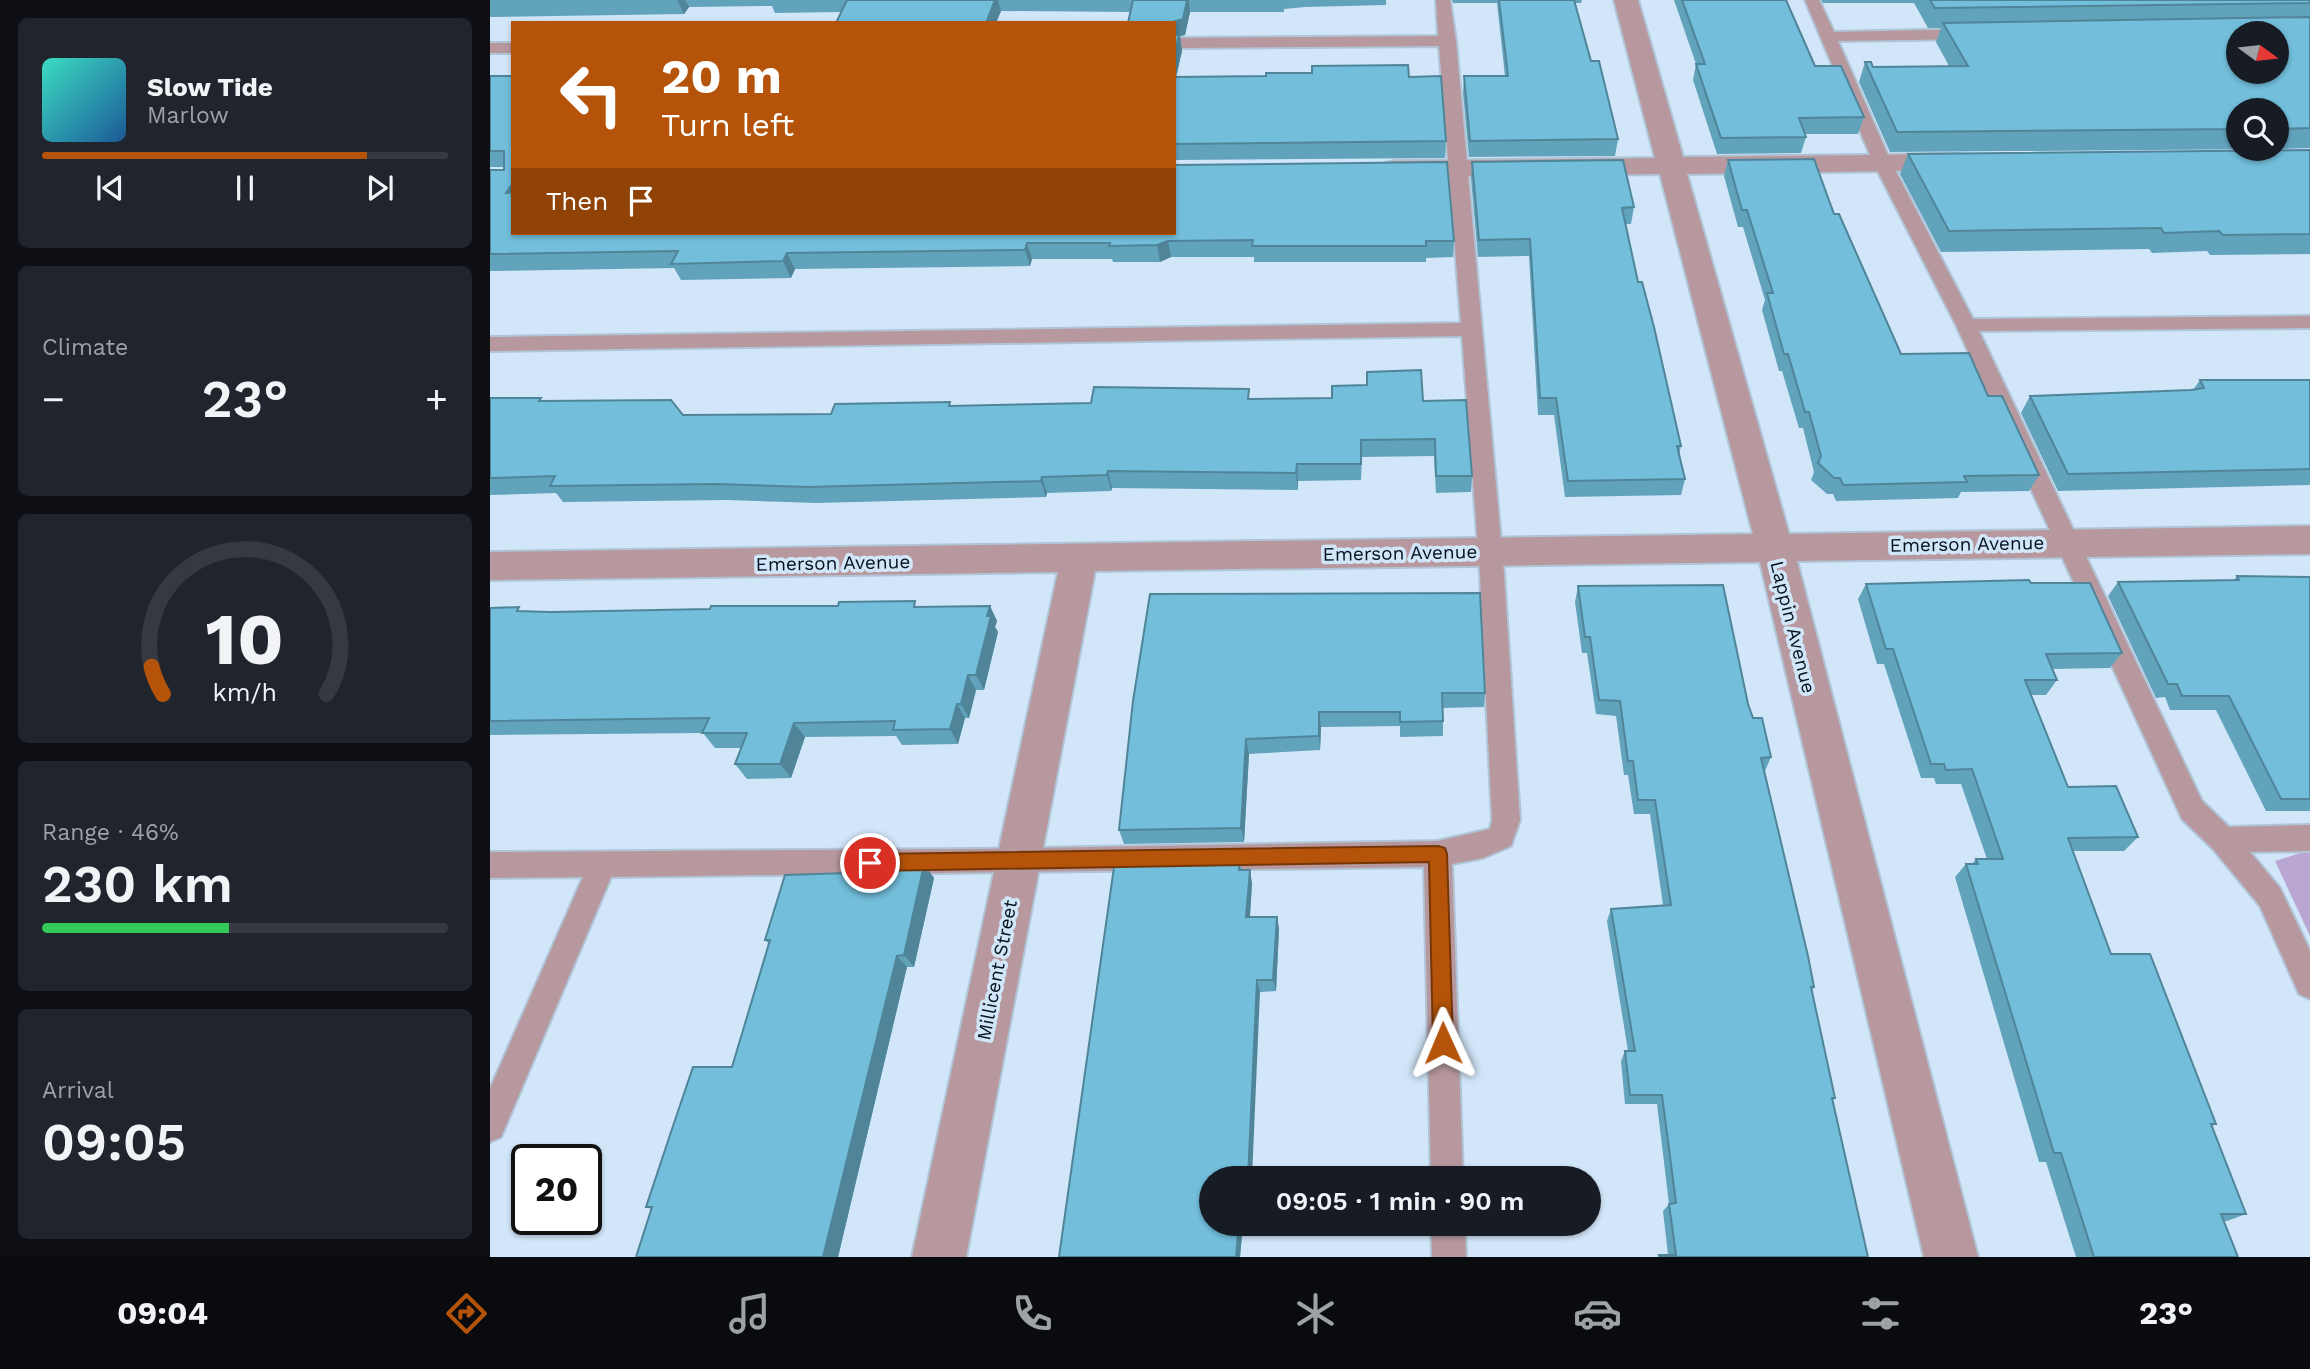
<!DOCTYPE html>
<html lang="en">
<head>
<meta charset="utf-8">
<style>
	:root { --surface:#171b24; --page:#20242c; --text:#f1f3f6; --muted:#9ea1a6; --line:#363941; --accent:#b45309 }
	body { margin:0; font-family:"Work Sans",sans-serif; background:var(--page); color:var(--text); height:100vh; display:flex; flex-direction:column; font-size:26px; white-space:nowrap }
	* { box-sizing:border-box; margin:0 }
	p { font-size:23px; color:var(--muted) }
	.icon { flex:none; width:38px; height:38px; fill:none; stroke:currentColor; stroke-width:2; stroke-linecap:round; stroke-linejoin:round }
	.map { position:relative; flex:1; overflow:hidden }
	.sheet { display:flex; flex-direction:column; gap:18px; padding:18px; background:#0d0f14; width:490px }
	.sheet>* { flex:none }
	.guide { position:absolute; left:21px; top:21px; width:665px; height:214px; border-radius:0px; box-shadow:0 2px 5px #0004; background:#b45309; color:#fff; overflow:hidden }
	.needle { width:46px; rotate:105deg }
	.fabs { position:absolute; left:1736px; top:21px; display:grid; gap:14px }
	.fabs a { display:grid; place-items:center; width:63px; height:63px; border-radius:50%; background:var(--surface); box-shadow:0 2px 5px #0004; font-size:35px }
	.speed { position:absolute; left:21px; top:1144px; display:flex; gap:14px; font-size:35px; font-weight:700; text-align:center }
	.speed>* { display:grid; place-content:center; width:91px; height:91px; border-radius:50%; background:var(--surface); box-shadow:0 2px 5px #0004; line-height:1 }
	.speed .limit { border:4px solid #111; border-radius:10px; background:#fff; color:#111 }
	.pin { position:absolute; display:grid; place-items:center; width:60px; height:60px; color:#fff; margin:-30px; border:4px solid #fff; border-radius:50%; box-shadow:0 2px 7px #0007 }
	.me { position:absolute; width:77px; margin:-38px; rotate:359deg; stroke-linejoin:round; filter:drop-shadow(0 0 5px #0008) }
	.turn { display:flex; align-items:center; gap:24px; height:147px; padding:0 35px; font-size:32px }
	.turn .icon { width:91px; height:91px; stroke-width:2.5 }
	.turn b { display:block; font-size:49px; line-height:60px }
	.then { display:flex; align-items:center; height:66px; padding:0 35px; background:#0003; gap:14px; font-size:26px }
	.big { font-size:52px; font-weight:600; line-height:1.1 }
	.sheet .tile { flex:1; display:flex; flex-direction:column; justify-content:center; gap:10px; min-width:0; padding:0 24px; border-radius:10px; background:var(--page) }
	.sheet .dial { align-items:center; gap:0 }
	.dial svg { height:182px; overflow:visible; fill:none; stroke:var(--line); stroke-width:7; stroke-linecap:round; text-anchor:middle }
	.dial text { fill:var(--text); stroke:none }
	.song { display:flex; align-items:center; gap:21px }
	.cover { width:84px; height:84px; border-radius:10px; background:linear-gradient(135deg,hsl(170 70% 55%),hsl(210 70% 35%)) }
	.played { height:7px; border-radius:4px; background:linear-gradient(90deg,var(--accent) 80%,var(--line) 80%) }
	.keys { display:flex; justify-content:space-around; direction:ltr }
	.heat { display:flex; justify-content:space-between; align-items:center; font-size:38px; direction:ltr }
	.charge { height:10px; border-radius:5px; background:linear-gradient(90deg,#34c759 46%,var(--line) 0) }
	.trip { position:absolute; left:709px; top:1166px; width:402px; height:70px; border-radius:35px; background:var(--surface); box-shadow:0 2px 5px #0004; font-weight:600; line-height:70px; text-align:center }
	.dock { display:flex; height:112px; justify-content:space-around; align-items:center; background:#090b0e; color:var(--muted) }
	.dock .icon { width:49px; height:49px }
	.dock .on { color:var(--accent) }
	.dock b { font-size:32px; color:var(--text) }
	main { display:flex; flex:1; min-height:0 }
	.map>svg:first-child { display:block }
	.green { fill:#b9a6d2 }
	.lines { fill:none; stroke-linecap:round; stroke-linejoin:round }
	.lane-casing { stroke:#b0c4d6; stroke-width:4 }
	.street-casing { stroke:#b0c4d6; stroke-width:4 }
	.lane { fill:#b7989e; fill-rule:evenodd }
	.street { fill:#b7989e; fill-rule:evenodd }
	.wall { fill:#62a3bc }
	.shaded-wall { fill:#508599 }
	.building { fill:#72bedb; stroke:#508599; stroke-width:2; fill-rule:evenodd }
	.route { fill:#b45309; stroke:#753606; stroke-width:2 }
	.labels { text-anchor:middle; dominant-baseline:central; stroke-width:7; stroke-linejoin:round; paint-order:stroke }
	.street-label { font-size:19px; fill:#05111c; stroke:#d1e6f9 }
</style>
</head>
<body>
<main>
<section class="sheet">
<div class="tile">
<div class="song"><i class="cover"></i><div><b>Slow Tide</b><p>Marlow</p></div></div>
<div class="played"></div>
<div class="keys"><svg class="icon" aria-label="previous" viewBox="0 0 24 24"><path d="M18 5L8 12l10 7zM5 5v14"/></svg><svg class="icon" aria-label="pause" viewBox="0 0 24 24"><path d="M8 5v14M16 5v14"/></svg><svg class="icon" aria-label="next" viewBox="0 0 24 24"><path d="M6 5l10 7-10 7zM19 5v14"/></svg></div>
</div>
<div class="tile"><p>Climate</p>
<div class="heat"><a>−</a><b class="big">23°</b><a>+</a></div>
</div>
<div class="tile dial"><svg viewBox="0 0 100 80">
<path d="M14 69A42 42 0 1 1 86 69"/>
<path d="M14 69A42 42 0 0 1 9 57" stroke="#b45309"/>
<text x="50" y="56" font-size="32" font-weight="700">10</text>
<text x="50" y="72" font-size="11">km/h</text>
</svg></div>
<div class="tile"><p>Range · 46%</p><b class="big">230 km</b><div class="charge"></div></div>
<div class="tile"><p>Arrival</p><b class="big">09:05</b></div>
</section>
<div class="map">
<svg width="1820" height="1257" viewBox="0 0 1820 1257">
	<rect width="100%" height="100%" fill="#d1e6f9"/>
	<!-- green -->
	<path class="green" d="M1820,850V936L1785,861Z"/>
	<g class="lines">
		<!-- lane casing -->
		<g class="lane-casing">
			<path id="lane" d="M946,0H960L966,41L1014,574L1030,820L1021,846L993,858L962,864L973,1178H941L934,867L121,877L11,1137L0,1142V1089L93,877L0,878V852L487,849L948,841L1000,829L1002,820L990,574L972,336L0,351V337L971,323L949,46L684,48V38L948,36Z
				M1315,0H1329L1344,32L1482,29L1490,34L1482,39L1348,41L1401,162L1483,319L1820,316V328L1489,331L1712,801L1739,827L1820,825V851L1760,852L1790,888L1820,951V999L1809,994L1770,906L1723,849L1692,819L1466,325L1383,162Z
				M0,43H23V53H0Z
				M941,1223H975L976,1257H942Z"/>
		</g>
		<!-- street casing -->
		<g class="street-casing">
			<path id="street" d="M1124,0H1148L1193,157L1468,154L1478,156L1482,162L1478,168L1468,170L1197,174L1299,534L1820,526V554L1307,561L1488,1257H1434L1270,562L605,571L476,1257H422L568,572L0,580V552L1263,534L1170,174L905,177L895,175L891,169L895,163L905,161L1165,158Z"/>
		</g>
		<!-- lane -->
		<use href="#lane" class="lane"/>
		<!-- street -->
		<use href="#street" class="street"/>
	</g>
	<!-- wall -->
	<path class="wall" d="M0,0H896V5L815,7L794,9V12H700L695,35L690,36L692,51L686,77H919L956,141L955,158L684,160V23L640,12L511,11L506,23H346L351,12L285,13L282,6L199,7L194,14L0,17Z
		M962,0H1092L1091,3H1085L1101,61L1128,139L1125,156L979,157L973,93L974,76H1015L1007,3H963Z
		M1184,0H1296L1325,66L1374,117L1368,134H1315L1316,137L1311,153L1227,154L1203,80L1206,64Z
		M1331,0H1820V148L1787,149V110H1748V149H1781L1400,152L1369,82L1375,62L1383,67L1459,66L1446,42L1451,28H1438L1424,3H1333Z
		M0,76H23V233L964,241L963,257L936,258V262H764V257H681L670,262H623L622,259H542L540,266L305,269L301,278L191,280L184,268L0,271V170H14V167H0Z
		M1820,150V254L1720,255L1717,251L1662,253L1659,249L1451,252L1410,174L1418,154Z
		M1238,160L1344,214L1411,354L1498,396L1549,475L1539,491L1471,492L1468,498L1346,501L1343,494H1337L1321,480L1324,472L1313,428H1309L1292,371H1289L1272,310L1275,300L1253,227H1248L1234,176Z
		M982,162L1144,207L1141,224H1135L1148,282L1191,446L1189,455L1195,479L1191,495L1075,497L1064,415H1048L1039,256L988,257L981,179Z
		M1710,380H1820V485L1568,491L1531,413L1540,396L1703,390Z
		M0,398L53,401L193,415L341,414L462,406L760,399L933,401L982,476L981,492L946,493L944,456L872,457L871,480L808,481V490L622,488L621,491L557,493L556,497L327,503L237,500L73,502L66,493L0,495Z
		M1747,576L1820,577V811H1776L1726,710H1680L1675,697L1666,698L1618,596L1628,582L1744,580Z
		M1541,583L1632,653L1620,668L1562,669L1567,680L1556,695H1541L1578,787L1648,837L1634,851H1583L1621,954L1726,1124L1722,1126L1756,1214L1737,1221H1734L1748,1257H1586L1556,1162H1549L1465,877L1476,864H1482L1486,859H1497L1471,784H1446L1444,778H1431L1394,664H1387L1368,599L1376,584Z
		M1088,586L1258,704L1263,718L1281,757L1275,771L1324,987L1322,991L1345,1098L1342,1101L1378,1257H1168L1169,1255H1178L1173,1211L1179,1204L1167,1104H1135L1131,1061L1135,1051H1138L1117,921L1121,909L1173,905L1160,814H1144L1138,775H1134L1126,716L1106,714L1097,653H1092L1085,602Z
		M990,593L995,693L994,707L953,708V736L910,737V726L831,727L830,750L759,754L754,842L634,844L629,830L643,701Z
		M500,606L507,621L505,627L508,632L494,690H486L479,718H475L468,744L412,745L406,736L315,737L301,778L257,779L245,764L251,748H225L213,733L0,735V608L33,611L61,612Z
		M749,859L752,870L762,883L760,917H787L789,929L786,991L770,992L721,1223H753L750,1257H569Z
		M434,865L444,878L424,967H417L348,1257H146L161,1209L156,1207L242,1067L279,944L275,940Z"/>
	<!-- shaded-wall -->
	<path class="shaded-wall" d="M187,0H195L199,7L194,14Z
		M505,0H508L511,11L506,23H496Z
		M697,0H699L700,12L695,35L690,36L692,51L684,85V23H679Z
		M23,183V203L16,193Z
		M678,241L681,257L670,262L667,245Z
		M537,243L542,259L540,266L535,250Z
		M297,253L305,269L301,278L293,261Z
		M807,464L808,481V490L806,473Z
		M618,471L622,488L621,491L617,475Z
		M552,477L557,493L556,497L551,481Z
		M500,606L507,621L505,627L508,632L494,690L486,675Z
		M478,675L486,690L479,718L471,704Z
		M467,704L475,718L468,744L460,729Z
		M829,712L831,727L830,750L829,736Z
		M304,723L315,737L301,778L290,764Z
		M756,739L759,754L754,842L751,828Z
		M434,865L444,878L424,967L414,955Z
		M760,870L762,883L759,930L756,917Z
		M787,917L789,929L786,991L783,980Z
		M407,956L417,967L348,1257H333Z
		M767,980L770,992L762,1178H758Z
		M749,1223H753L750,1257H746Z"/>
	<!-- building -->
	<path class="building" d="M357,0H505L496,23H346Z
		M643,0H697L693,19L679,23H638Z
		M1009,0H1084L1101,61H1109L1128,139L980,141L974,76H1018Z
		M1192,0H1296L1325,66H1351L1374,117L1309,118L1316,137L1231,138L1206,64H1215Z
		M1440,0H1820V3L1445,8Z
		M1820,17V128L1787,129V110H1748V129L1407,132L1375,62H1381L1383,67L1478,66L1453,23ZM1748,33H1787V72H1748Z
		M684,34L689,35L684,58Z
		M918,65L919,77L951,76L956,141L684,144V77L776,76V73H822V66Z
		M0,76H23V183L16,193L23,192V233H684V165L957,162L964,241H936V246H762L763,240L678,241L667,245L619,246L620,243H537L535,250L297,253L293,261L181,264L188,251L0,254V170H14V151H0Z
		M1820,150V234L1733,235L1729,231L1674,233L1671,228L1459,231L1418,154Z
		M1324,159L1344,214H1349L1411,354L1479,353L1498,396H1512L1549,475L1474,476L1477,482L1353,485L1350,478H1344L1328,463L1331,456L1319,412H1315L1298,354H1294L1277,293H1283L1257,210H1252L1238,160Z
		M1133,160L1144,207L1132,208L1148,282H1152L1164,327L1191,446H1187L1195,479L1078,481L1066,398H1050L1040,239L989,240L982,162Z
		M931,370L933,401L976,400L982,476H946L945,439L871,440V464H807L806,473L618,471L617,475L552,477L551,481L318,487L226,484L60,486L65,476L0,478V398H51L49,401L181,400L193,415L341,414L345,404L460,402L459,406L601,403L604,387L759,389L758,399L842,398V386L877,385V372Z
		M1710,380H1820V469L1578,474L1540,396L1701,390L1714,388Z
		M1747,576L1820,577V799H1791L1739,696H1692L1687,684H1678L1628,582L1749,580Z
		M1539,580L1541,583H1600L1632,653L1556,654L1567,680H1535L1578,787L1626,786L1648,837L1578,838L1621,954H1660L1726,1124H1721L1756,1214H1731L1748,1257H1604L1571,1153H1564L1476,864H1488L1486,859H1513L1482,769L1456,770L1454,764H1441L1403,649H1396L1376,584Z
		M1233,585L1258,704L1263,718H1272L1281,757L1271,758L1318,956L1324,987H1321L1345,1098H1342L1378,1257H1170L1169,1255H1186L1179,1204L1186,1203L1172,1095H1140L1135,1051H1145L1121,909L1181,905L1165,800H1148L1143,761H1138L1130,701L1109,700L1100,637H1095L1088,586Z
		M990,593L995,693H952L953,721L910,722V712H829V736L756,739L751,828L629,830L643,701L660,594Z
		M425,601L424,607L500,606L497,616H501L486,675H478L471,704H467L460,729L403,730L405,721L304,723L290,764H245L257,733H212L219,718L0,721V608L29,607L27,611L61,612L220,609L221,606H348L349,602Z
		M749,859V870H760L756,917H787L783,980H767L758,1178H721V1223H749L746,1257H569L625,860Z
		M361,863L434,865L414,955L407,956L333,1257H146L162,1207H156L183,1126L203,1067H242L280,940H275L295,875L359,873Z"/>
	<!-- route -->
	<path class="route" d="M948,846L955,848L957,854L963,1043L960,1050L953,1053L946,1050L943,1043L939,862L380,871L373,868L371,863L373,857L380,854Z"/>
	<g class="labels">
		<!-- street labels -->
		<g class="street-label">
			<text transform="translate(1477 544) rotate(-1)">Emerson Avenue</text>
			<text transform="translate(910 553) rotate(-1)">Emerson Avenue</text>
			<text transform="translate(343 563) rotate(-1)">Emerson Avenue</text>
			<text transform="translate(1303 627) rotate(76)">Lappin Avenue</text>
			<text transform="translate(507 970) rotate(-79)">Millicent Street</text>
		</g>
	</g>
</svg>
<div class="fabs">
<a><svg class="needle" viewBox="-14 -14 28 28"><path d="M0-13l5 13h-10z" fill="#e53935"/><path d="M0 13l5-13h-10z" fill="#9ea1a6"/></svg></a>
<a><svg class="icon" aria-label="search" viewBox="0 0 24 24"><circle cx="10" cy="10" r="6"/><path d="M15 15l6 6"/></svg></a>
</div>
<div class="speed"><div class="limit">20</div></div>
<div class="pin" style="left:380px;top:863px;background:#d93025"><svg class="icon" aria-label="arrive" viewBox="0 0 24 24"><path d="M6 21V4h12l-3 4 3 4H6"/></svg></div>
<svg class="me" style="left:953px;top:1043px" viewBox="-20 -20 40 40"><path d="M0-17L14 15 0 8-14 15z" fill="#b45309" stroke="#fff" stroke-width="4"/></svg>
<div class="trip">09:05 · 1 min · 90 m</div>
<div class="guide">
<div class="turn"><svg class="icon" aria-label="left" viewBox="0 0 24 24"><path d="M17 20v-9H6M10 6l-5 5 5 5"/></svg><div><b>20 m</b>Turn left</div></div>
<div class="then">Then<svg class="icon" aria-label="arrive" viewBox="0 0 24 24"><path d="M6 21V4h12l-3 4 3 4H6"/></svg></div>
</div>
</div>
</main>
<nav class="dock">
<b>09:04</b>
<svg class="icon on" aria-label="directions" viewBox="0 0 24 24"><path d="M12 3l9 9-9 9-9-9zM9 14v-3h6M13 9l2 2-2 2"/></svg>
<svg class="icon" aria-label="music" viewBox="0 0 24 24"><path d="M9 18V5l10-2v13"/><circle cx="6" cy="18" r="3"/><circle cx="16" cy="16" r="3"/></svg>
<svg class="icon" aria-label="phone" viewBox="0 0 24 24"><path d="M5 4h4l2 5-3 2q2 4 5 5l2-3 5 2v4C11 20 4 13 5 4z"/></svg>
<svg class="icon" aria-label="climate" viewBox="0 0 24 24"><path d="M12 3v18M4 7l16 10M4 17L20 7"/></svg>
<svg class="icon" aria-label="car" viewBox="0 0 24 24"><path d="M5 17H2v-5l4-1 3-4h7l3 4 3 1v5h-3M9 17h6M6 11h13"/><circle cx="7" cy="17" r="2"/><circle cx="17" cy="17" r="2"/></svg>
<svg class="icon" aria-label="filters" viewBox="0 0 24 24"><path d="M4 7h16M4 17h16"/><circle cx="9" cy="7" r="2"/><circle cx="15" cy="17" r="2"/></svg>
<b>23°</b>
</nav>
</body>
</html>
